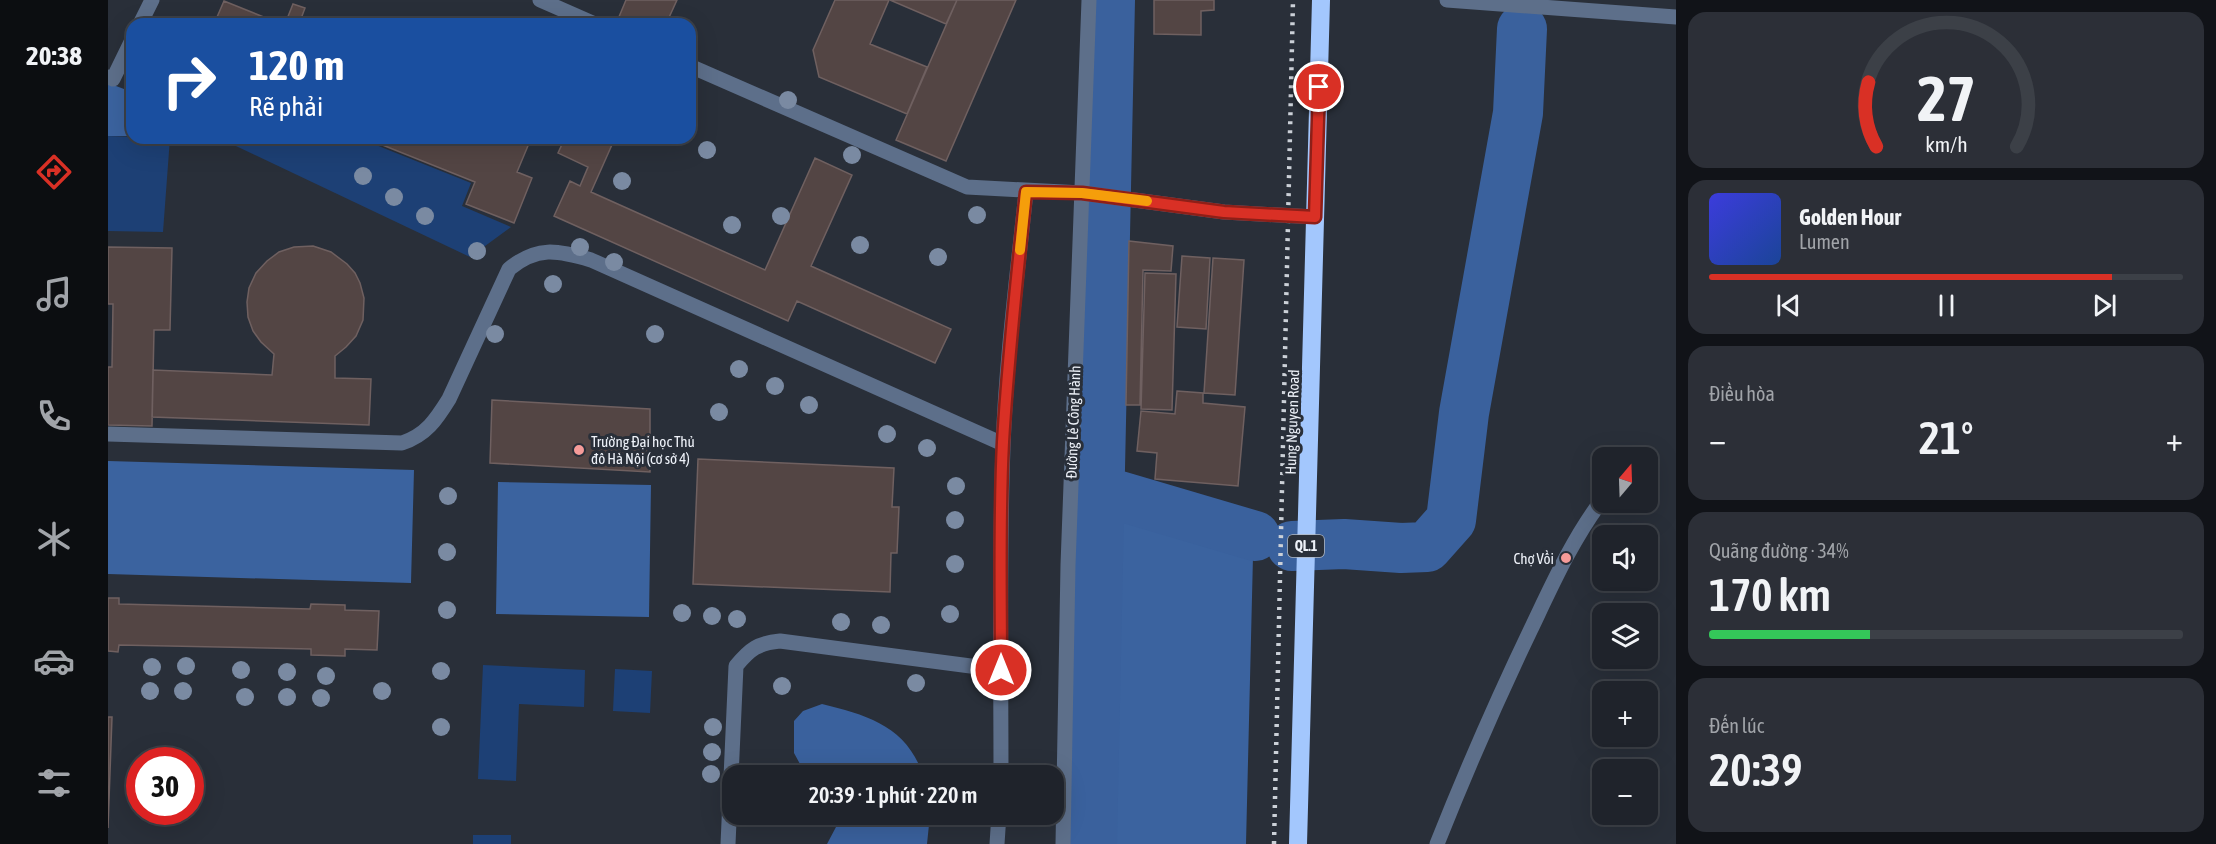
<!DOCTYPE html>
<html lang="vi">
<head>
<meta charset="utf-8">
<style>
	:root { --surface:#1f232b; --page:#2c2f37; --text:#f1f3f6; --muted:#a1a4a9; --line:#3c4047; --accent:#d93025 }
	body { margin:0; font-family:"Asap Condensed",sans-serif; background:var(--page); color:var(--text); height:100vh; display:flex; flex-direction:column; font-size:22px; white-space:nowrap }
	* { box-sizing:border-box; margin:0 }
	p { font-size:20px; color:var(--muted) }
	.icon { flex:none; width:33px; height:33px; fill:none; stroke:currentColor; stroke-width:2; stroke-linecap:round; stroke-linejoin:round }
	.map { position:relative; flex:1; overflow:hidden }
	.details { display:flex; flex-direction:column; gap:12px; padding:12px; background:#111318; width:540px }
	.details>* { flex:none }
	.guide { position:absolute; left:18px; top:18px; width:570px; height:126px; border-radius:18px; box-shadow:0 6px 24px #0002,0 0 0 2px var(--line); background:#1a4fa0; color:#fff; overflow:hidden }
	.needle { width:39px; rotate:19deg }
	.buttons { position:absolute; left:1484px; top:447px; display:grid; gap:12px }
	.buttons a { display:grid; place-items:center; width:66px; height:66px; border-radius:12px; background:var(--surface); box-shadow:0 6px 24px #0002,0 0 0 2px var(--line); font-size:30px }
	.speed { position:absolute; left:18px; top:747px; display:flex; gap:12px; font-size:30px; font-weight:700; text-align:center }
	.speed>* { display:grid; place-content:center; width:78px; height:78px; border-radius:50%; background:var(--surface); box-shadow:0 6px 24px #0002,0 0 0 2px var(--line); line-height:1 }
	.speed .limit { border:9px solid #d22; background:#fff; color:#111 }
	.pin { position:absolute; display:grid; place-items:center; width:51px; height:51px; color:#fff; margin:-26px; border:3px solid #fff; border-radius:50%; box-shadow:0 2px 6px #0007 }
	.me { position:absolute; width:66px; margin:-33px; rotate:0deg; stroke-linejoin:round; filter:drop-shadow(0 0 4px #0008) }
	.turn { display:flex; align-items:center; gap:21px; height:126px; padding:0 24px; font-size:27px }
	.turn .icon { width:78px; height:78px; stroke-width:2.5 }
	.turn b { display:block; font-size:42px; line-height:51px }
	.big { font-size:45px; font-weight:600; line-height:1.1 }
	.details .card { flex:1; display:flex; flex-direction:column; justify-content:center; gap:9px; min-width:0; padding:0 21px; border-radius:18px; background:var(--page) }
	.details .dial { align-items:center; gap:0 }
	.dial svg { height:156px; overflow:visible; fill:none; stroke:var(--line); stroke-width:7; stroke-linecap:round; text-anchor:middle }
	.dial text { fill:var(--text); stroke:none }
	.song { display:flex; align-items:center; gap:18px }
	.cover { width:72px; height:72px; border-radius:9px; background:linear-gradient(135deg,hsl(240 70% 55%),hsl(220 70% 35%)) }
	.played { height:6px; border-radius:3px; background:linear-gradient(90deg,var(--accent) 85%,var(--line) 85%) }
	.keys { display:flex; justify-content:space-around; direction:ltr }
	.heat { display:flex; justify-content:space-between; align-items:center; font-size:33px; direction:ltr }
	.charge { height:9px; border-radius:4px; background:linear-gradient(90deg,#34c759 34%,var(--line) 0) }
	.trip { position:absolute; left:614px; top:765px; width:342px; height:60px; border-radius:18px; background:var(--surface); box-shadow:0 6px 24px #0002,0 0 0 2px var(--line); font-weight:600; line-height:60px; text-align:center }
	main { display:flex; flex:1; min-height:0 }
	.tab-bar { display:flex; flex-direction:column; width:108px; justify-content:space-around; align-items:center; background:#0c0e11; color:var(--muted) }
	.tab-bar .icon { width:42px; height:42px }
	.tab-bar .on { color:var(--accent) }
	.tab-bar b { font-size:27px; color:var(--text) }
	.map>svg:first-child { display:block }
	.green { fill:#1d4075 }
	.forest { fill:#3b639f }
	.water { fill:#3a619d }
	.lines { fill:none; stroke-linecap:round; stroke-linejoin:round }
	.river { stroke:#3a619d; stroke-width:50 }
	.building { fill:#534544; stroke:#6f6060; stroke-width:1.5 }
	.minor { stroke:#5d6f8a; stroke-width:15 }
	.highway { stroke:#a3c7fd; stroke-width:18 }
	.rail { stroke:#cbd0d7; stroke-width:4.5; stroke-dasharray:3 6; stroke-linecap:butt }
	.tree { fill:#7a8aa2 }
	.route-casing { stroke:#8d1f18; stroke-width:15 }
	.route { stroke:#d93025; stroke-width:10 }
	.slow { stroke:#f59e0b; stroke-width:10 }
	.poi-dot { fill:#f59b99; stroke:#292f39; stroke-width:2 }
	.labels { text-anchor:middle; dominant-baseline:central; stroke-width:6; stroke-linejoin:round; paint-order:stroke }
	.shield { fill:#292f39; stroke:#b3b8bf; stroke-width:1.5 }
	.shield-label { font-size:14px; font-weight:bold; fill:#eef2f9 }
	.street-label { font-size:15px; fill:#eef2f9; stroke:#292f39 }
	.poi-label { font-size:15px; fill:#eef2f9; stroke:#292f39; text-anchor:start }
</style>
</head>
<body>
<main>
<nav class="tab-bar">
<b>20:38</b>
<svg class="icon on" aria-label="directions" viewBox="0 0 24 24"><path d="M12 3l9 9-9 9-9-9zM9 14v-3h6M13 9l2 2-2 2"/></svg>
<svg class="icon" aria-label="music" viewBox="0 0 24 24"><path d="M9 18V5l10-2v13"/><circle cx="6" cy="18" r="3"/><circle cx="16" cy="16" r="3"/></svg>
<svg class="icon" aria-label="phone" viewBox="0 0 24 24"><path d="M5 4h4l2 5-3 2q2 4 5 5l2-3 5 2v4C11 20 4 13 5 4z"/></svg>
<svg class="icon" aria-label="climate" viewBox="0 0 24 24"><path d="M12 3v18M4 7l16 10M4 17L20 7"/></svg>
<svg class="icon" aria-label="car" viewBox="0 0 24 24"><path d="M5 17H2v-5l4-1 3-4h7l3 4 3 1v5h-3M9 17h6M6 11h13"/><circle cx="7" cy="17" r="2"/><circle cx="17" cy="17" r="2"/></svg>
<svg class="icon" aria-label="filters" viewBox="0 0 24 24"><path d="M4 7h16M4 17h16"/><circle cx="9" cy="7" r="2"/><circle cx="15" cy="17" r="2"/></svg>
</nav>
<div class="map">
<svg width="1568" height="844" viewBox="0 0 1568 844">
	<rect width="100%" height="100%" fill="#292f39"/>
	<!-- green -->
	<path class="green" d="M0,136L62,138L55,232L0,231Z
		M111,138H270L268,145L363,183L354,206L403,227L362,257Z
		M375,665L477,670L476,707L411,704L408,781L370,779Z
		M507,669L544,671L542,713L505,711Z
		M365,835H403V844H365Z"/>
	<!-- forest -->
	<path class="forest" d="M0,83L24,92V136H0Z
		M0,461L306,470L303,583L0,574Z
		M390,482L543,485L541,617L388,614Z
		M1003,513L1146,515L1138,844H1000Z"/>
	<!-- water -->
	<path class="water" d="M714,704C760,715 799,727 815,775H711L692,764L686,753V721L695,711Z
		M728,815H822L819,844H719L728,827Z"/>
	<g class="lines">
		<!-- river -->
		<path class="river" d="M991,490L1147,536
			M1184,546L1236,544L1293,548L1319,547L1343,520L1356,413L1410,113L1414,29
			M984,844L1002,0"/>
	</g>
	<!-- building -->
	<path class="building" d="M518,0H569L558,24H508Z
		M727,0H781L762,44L819,67L799,114L711,77L705,50Z
		M782,0H849L838,24Z
		M849,0H908L838,161L788,140Z
		M1046,0H1106V10L1093,11V35L1046,34Z
		M116,1L173,24H106Z
		M185,4L197,8L191,24H177Z
		M274,138H414L422,141L409,172L424,178L406,223L358,204L367,182L272,144Z
		M457,138H507L483,192L657,270L707,158L744,175L703,266L843,329L827,363L689,301L680,321L446,216L462,181L472,186L480,167L450,153Z
		M1021,241L1065,246L1063,271L1035,270L1032,405H1018Z
		M205,246L223,252L239,264L247,273L252,283L256,298L255,320L248,336L238,347L227,356V378L263,379L261,425L44,417L45,370L164,375L166,354L153,342L145,331L140,317L139,302L141,288L148,273L159,261L171,252L186,247Z
		M0,247L64,248L62,330H46L44,426L0,425V367H4L5,304H0Z
		M1074,256L1102,258L1098,329L1069,327Z
		M1105,258L1136,260L1127,395L1096,393Z
		M1037,273L1068,274L1064,410L1033,409Z
		M1069,391L1095,393V403L1137,407L1130,486L1047,479L1049,453L1029,451L1033,411L1067,414Z
		M384,400L542,409V472L382,463Z
		M590,459L786,468L784,507H791L789,553H783L782,592L585,584Z
		M0,598H11V604L202,609L203,604L237,605V610L271,611L269,650L237,649V656L203,655V649L11,645L10,652L0,651Z
		M0,717H4L0,828Z"/>
	<g class="lines">
		<!-- minor -->
		<path class="minor" d="M432,0L487,24
			M1339,0L1568,17
			M32,24L44,0
			M582,66L859,187L974,193L1116,212L1207,217
			M0,77L5,79L24,40
			M0,434L294,443C318,435 328,420 341,399L401,269C429,246 449,250 483,260L895,444
			M893,776C893,666 891,556 895,447C898,362 909,277 918,192
			M620,844L628,666C642,649 650,643 672,641L893,670
			M889,844L891,814
			M955,844L960,565L981,0
			M1329,844C1358,771 1389,700 1423,629C1444,585 1464,540 1494,500"/>
		<!-- highway -->
		<path class="highway" d="M1190,844L1213,0"/>
		<!-- rail -->
		<path class="rail" d="M1166,844L1185,0"/>
	</g>
	<!-- trees -->
	<g class="tree">
		<circle cx="680" cy="100" r="9"/>
		<circle cx="599" cy="150" r="9"/>
		<circle cx="744" cy="155" r="9"/>
		<circle cx="255" cy="176" r="9"/>
		<circle cx="514" cy="181" r="9"/>
		<circle cx="286" cy="197" r="9"/>
		<circle cx="869" cy="215" r="9"/>
		<circle cx="317" cy="216" r="9"/>
		<circle cx="673" cy="216" r="9"/>
		<circle cx="624" cy="225" r="9"/>
		<circle cx="752" cy="245" r="9"/>
		<circle cx="472" cy="247" r="9"/>
		<circle cx="369" cy="251" r="9"/>
		<circle cx="830" cy="257" r="9"/>
		<circle cx="506" cy="262" r="9"/>
		<circle cx="445" cy="284" r="9"/>
		<circle cx="387" cy="334" r="9"/>
		<circle cx="547" cy="334" r="9"/>
		<circle cx="631" cy="369" r="9"/>
		<circle cx="667" cy="386" r="9"/>
		<circle cx="701" cy="405" r="9"/>
		<circle cx="611" cy="412" r="9"/>
		<circle cx="779" cy="434" r="9"/>
		<circle cx="819" cy="448" r="9"/>
		<circle cx="848" cy="486" r="9"/>
		<circle cx="340" cy="496" r="9"/>
		<circle cx="847" cy="520" r="9"/>
		<circle cx="339" cy="552" r="9"/>
		<circle cx="847" cy="564" r="9"/>
		<circle cx="339" cy="610" r="9"/>
		<circle cx="574" cy="613" r="9"/>
		<circle cx="842" cy="614" r="9"/>
		<circle cx="604" cy="616" r="9"/>
		<circle cx="629" cy="619" r="9"/>
		<circle cx="733" cy="622" r="9"/>
		<circle cx="773" cy="625" r="9"/>
		<circle cx="78" cy="666" r="9"/>
		<circle cx="44" cy="667" r="9"/>
		<circle cx="133" cy="670" r="9"/>
		<circle cx="333" cy="671" r="9"/>
		<circle cx="179" cy="672" r="9"/>
		<circle cx="218" cy="676" r="9"/>
		<circle cx="808" cy="683" r="9"/>
		<circle cx="674" cy="686" r="9"/>
		<circle cx="42" cy="691" r="9"/>
		<circle cx="75" cy="691" r="9"/>
		<circle cx="274" cy="691" r="9"/>
		<circle cx="137" cy="697" r="9"/>
		<circle cx="179" cy="697" r="9"/>
		<circle cx="213" cy="698" r="9"/>
		<circle cx="333" cy="727" r="9"/>
		<circle cx="605" cy="727" r="9"/>
		<circle cx="604" cy="752" r="9"/>
		<circle cx="603" cy="774" r="9"/>
	</g>
	<g class="lines">
		<!-- route casing -->
		<g class="route-casing">
			<path id="route" d="M893,670C893,594 891,517 895,442C900,358 909,275 918,192L974,193L1116,212L1207,217L1211,87"/>
		</g>
		<!-- route -->
		<use href="#route" class="route"/>
		<!-- slow -->
		<path class="slow" d="M912,250L918,192L974,193L1039,201"/>
	</g>
	<!-- markers -->
	<g class="poi-dot">
		<circle cx="471" cy="450" r="6"/>
		<circle cx="1458" cy="558" r="6"/>
	</g>
	<g class="labels">
		<!-- shield labels -->
		<rect class="shield" x="1180" y="535" width="36" height="22" rx="4.5"/>
		<g class="shield-label">
			<text x="1198" y="546">QL.1</text>
		</g>
		<!-- street labels -->
		<g class="street-label">
			<text transform="translate(965 422) rotate(-88)">Đường Lê Công Hành</text>
			<text transform="translate(1184 422) rotate(-88)">Hung Nguyen Road</text>
		</g>
		<!-- poi labels -->
		<g class="poi-label">
			<text x="483" y="441">Trường Đại học Thủ<tspan x="483" dy="17">đô Hà Nội (cơ sở 4)</tspan></text>
			<text x="1446" y="558" text-anchor="end">Chợ Vồi</text>
		</g>
	</g>
</svg>
<div class="buttons">
<a><svg class="needle" viewBox="-14 -14 28 28"><path d="M0-13l5 13h-10z" fill="#e53935"/><path d="M0 13l5-13h-10z" fill="#a1a4a9"/></svg></a>
<a><svg class="icon" aria-label="sound" viewBox="0 0 24 24"><path d="M4 9h4l5-4v14l-5-4H4zM17 9q2 3 0 6"/></svg></a>
<a><svg class="icon" aria-label="layers" viewBox="0 0 24 24"><path d="M12 4l9 5-9 5-9-5zM3 14l9 5 9-5"/></svg></a>
<a>+</a>
<a>−</a>
</div>
<div class="speed"><div class="limit">30</div></div>
<div class="pin" style="left:1211px;top:87px;background:#d93025"><svg class="icon" aria-label="arrive" viewBox="0 0 24 24"><path d="M6 21V4h12l-3 4 3 4H6"/></svg></div>
<svg class="me" style="left:893px;top:670px" viewBox="-20 -20 40 40"><circle r="17" fill="#d93025" stroke="#fff" stroke-width="3"/><path d="M0-11L8 9 0 5-8 9z" fill="#fff"/></svg>
<div class="trip">20:39 · 1 phút · 220 m</div>
<div class="guide">
<div class="turn"><svg class="icon" aria-label="right" viewBox="0 0 24 24"><path d="M7 20v-9h11M14 6l5 5-5 5"/></svg><div><b>120 m</b>Rẽ phải</div></div>
</div>
</div>
<section class="details">
<div class="card dial"><svg viewBox="0 0 100 80">
<path d="M14 69A42 42 0 1 1 86 69"/>
<path d="M14 69A42 42 0 0 1 10 36" stroke="#d93025"/>
<text x="50" y="56" font-size="32" font-weight="700">27</text>
<text x="50" y="72" font-size="11">km/h</text>
</svg></div>
<div class="card">
<div class="song"><i class="cover"></i><div><b>Golden Hour</b><p>Lumen</p></div></div>
<div class="played"></div>
<div class="keys"><svg class="icon" aria-label="previous" viewBox="0 0 24 24"><path d="M18 5L8 12l10 7zM5 5v14"/></svg><svg class="icon" aria-label="pause" viewBox="0 0 24 24"><path d="M8 5v14M16 5v14"/></svg><svg class="icon" aria-label="next" viewBox="0 0 24 24"><path d="M6 5l10 7-10 7zM19 5v14"/></svg></div>
</div>
<div class="card"><p>Điều hòa</p>
<div class="heat"><a>−</a><b class="big">21°</b><a>+</a></div>
</div>
<div class="card"><p>Quãng đường · 34%</p><b class="big">170 km</b><div class="charge"></div></div>
<div class="card"><p>Đến lúc</p><b class="big">20:39</b></div>
</section>
</main>
</body>
</html>
